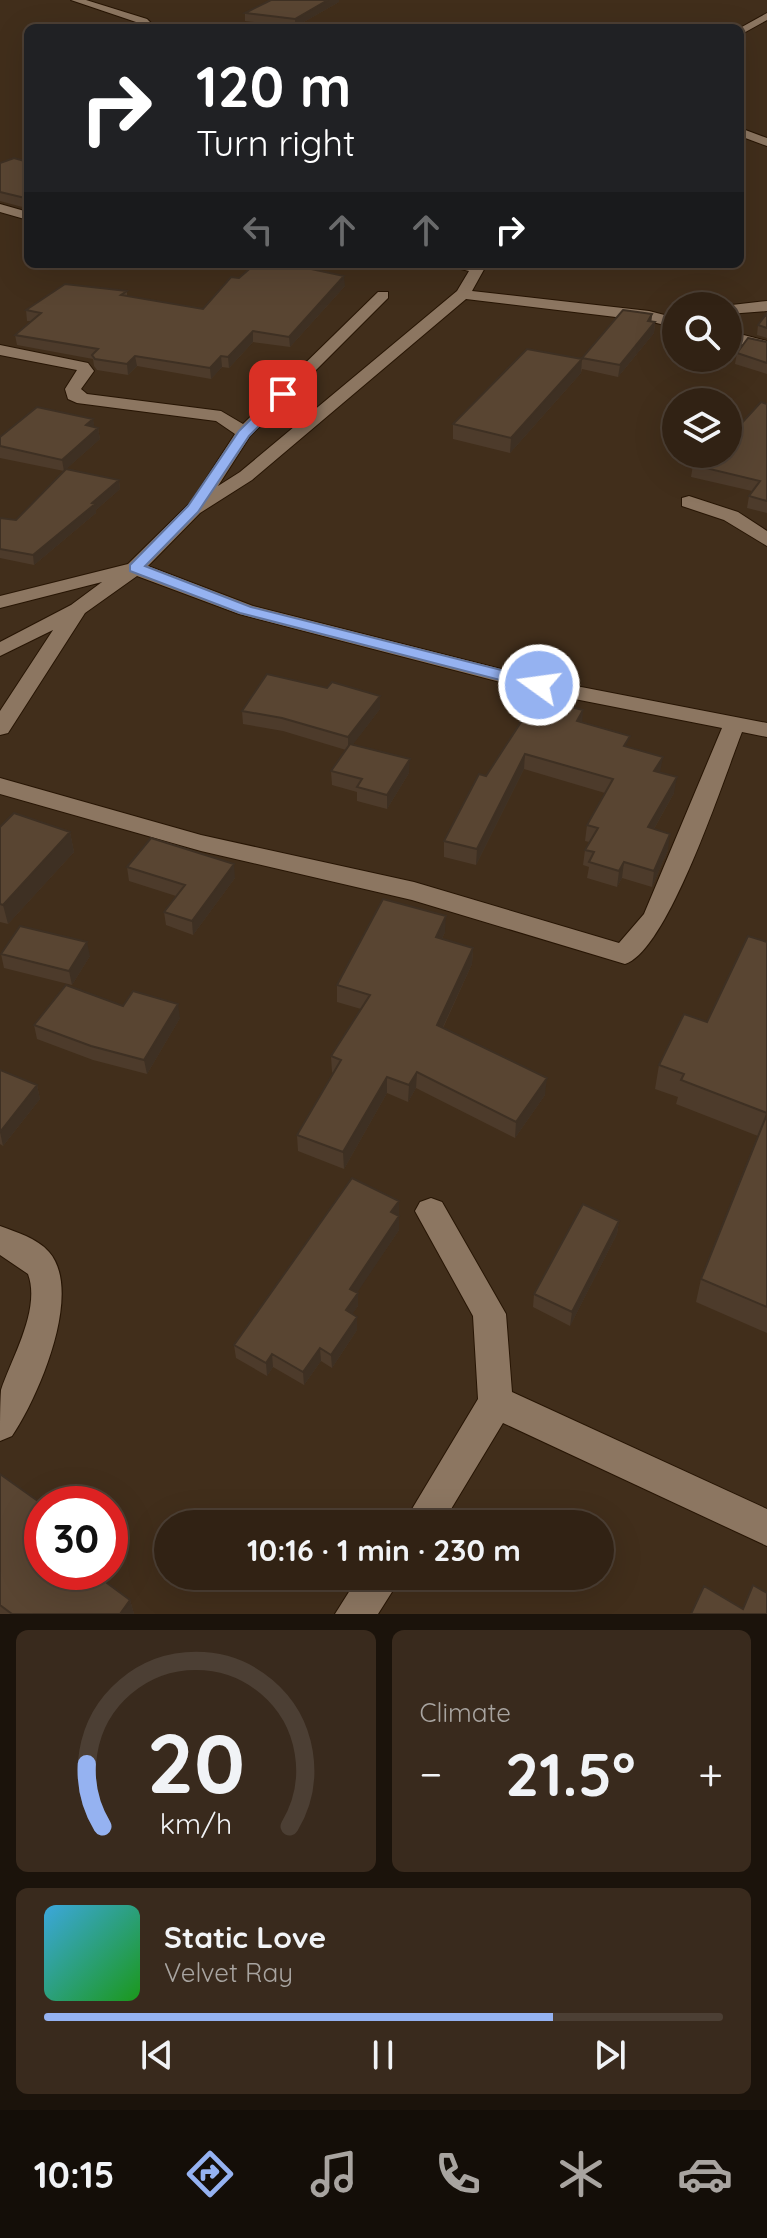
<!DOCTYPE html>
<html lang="en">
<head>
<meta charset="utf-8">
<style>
	:root { --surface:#312214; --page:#392a1d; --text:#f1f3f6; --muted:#a8a4a0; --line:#4c3f34; --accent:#95b2f1 }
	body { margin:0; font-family:Quicksand,sans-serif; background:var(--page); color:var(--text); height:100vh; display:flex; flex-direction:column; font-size:30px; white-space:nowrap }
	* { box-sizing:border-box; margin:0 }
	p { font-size:26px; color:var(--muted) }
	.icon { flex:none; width:44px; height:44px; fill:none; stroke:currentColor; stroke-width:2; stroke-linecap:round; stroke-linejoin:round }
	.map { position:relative; height:1614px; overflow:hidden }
	.side { display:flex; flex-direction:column; gap:16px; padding:16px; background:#1b130b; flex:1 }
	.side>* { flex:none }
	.guide { position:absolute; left:24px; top:24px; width:720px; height:244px; border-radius:12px; box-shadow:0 8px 32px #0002,0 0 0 2px var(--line); background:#202124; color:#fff; overflow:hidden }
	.tools { position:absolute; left:662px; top:292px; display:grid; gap:16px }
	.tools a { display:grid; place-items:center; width:80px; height:80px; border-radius:50%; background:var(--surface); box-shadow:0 8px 32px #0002,0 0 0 2px var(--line); font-size:40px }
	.speed { position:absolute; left:24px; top:1486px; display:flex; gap:16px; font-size:40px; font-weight:700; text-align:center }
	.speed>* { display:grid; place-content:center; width:104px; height:104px; border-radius:50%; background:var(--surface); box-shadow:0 8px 32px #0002,0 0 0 2px var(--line); line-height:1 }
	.speed .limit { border:12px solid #d22; background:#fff; color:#111 }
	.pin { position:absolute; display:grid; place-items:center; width:68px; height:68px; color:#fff; margin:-34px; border-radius:16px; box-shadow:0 4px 12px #0006 }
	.me { position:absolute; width:88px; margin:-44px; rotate:284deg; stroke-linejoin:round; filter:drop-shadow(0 0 6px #0008) }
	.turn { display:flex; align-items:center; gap:28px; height:168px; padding:0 40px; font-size:36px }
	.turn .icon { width:104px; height:104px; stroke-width:2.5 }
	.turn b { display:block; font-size:56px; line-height:68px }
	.lanes { display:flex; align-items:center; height:76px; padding:0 40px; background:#0003; justify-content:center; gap:40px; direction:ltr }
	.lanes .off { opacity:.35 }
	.big { font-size:60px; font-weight:700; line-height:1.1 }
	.side .tile { flex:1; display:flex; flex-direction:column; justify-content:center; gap:12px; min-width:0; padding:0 28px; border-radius:12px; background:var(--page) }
	.side .dial { align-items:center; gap:0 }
	.dial svg { height:208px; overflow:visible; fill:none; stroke:var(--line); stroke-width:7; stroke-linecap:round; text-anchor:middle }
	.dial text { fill:var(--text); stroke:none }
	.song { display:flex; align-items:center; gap:24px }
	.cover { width:96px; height:96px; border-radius:12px; background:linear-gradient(135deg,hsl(200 70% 55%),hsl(120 70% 35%)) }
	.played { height:8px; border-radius:4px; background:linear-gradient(90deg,var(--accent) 75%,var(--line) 75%) }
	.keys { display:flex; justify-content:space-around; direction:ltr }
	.heat { display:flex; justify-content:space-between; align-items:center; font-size:44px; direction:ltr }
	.side .tiles { flex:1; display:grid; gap:16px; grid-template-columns:1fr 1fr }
	.tile:last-child { grid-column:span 2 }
	.trip { position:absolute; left:154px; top:1510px; width:460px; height:80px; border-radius:40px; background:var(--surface); box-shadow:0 8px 32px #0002,0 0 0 2px var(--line); font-weight:700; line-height:80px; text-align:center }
	.tab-bar { display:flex; height:128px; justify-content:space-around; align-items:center; background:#140e08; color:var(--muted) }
	.tab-bar .icon { width:56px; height:56px }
	.tab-bar .active { color:var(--accent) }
	.tab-bar b { font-size:36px; color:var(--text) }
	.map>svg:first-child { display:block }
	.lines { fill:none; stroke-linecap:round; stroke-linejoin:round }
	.street-casing { stroke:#271504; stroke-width:2 }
	.street { fill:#8c7661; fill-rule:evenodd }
	.wall { fill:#4d3b2b }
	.shaded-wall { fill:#3e3023 }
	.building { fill:#594532; stroke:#3e3023; stroke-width:2 }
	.route { fill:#95b2f1; stroke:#61749d; stroke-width:2 }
</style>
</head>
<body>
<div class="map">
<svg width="767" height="1614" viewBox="0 0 767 1614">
	<rect width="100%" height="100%" fill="#412e1b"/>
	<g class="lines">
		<!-- street casing -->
		<g class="street-casing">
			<path id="street" d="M71,0H86L147,19L152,24L149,28H139V23Z
				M767,13V20L740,35V28Z
				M740,128L767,138V146L740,136Z
				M0,204L28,212V220L0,212Z
				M441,264H487L472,291L649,311L676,318V328L649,321L466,299L252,480L200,513L148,566L253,606L540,679L767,723V737L742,732C724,778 668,951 625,964L412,900L201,851L0,794V778L201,835L414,882L619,943L644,914L722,728L539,692L239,614L137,576L85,613L8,733L0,735V711L53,630L0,656V642L71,605L102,582L0,608V596L128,564L191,502L235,434L216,421L77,403L68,399L65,389L77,370L0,355V345L88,363L94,371L81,389L87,394L221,411L243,424L378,292H388V298L250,436L218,486L240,472L457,291L469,271Z
				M767,301V311L728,314V306H723Z
				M728,331L767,341V351L728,341Z
				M689,496L738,512L767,531V546L724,520L682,506V498Z
				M431,1198L442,1202L506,1314L512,1392L767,1509V1546L503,1423L442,1524H403L478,1399L473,1316L415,1211L420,1202Z
				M0,1226C16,1232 37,1238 49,1252C84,1292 38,1398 12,1436L0,1441C0,1425 0,1404 1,1390C12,1357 41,1309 28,1274L0,1255Z
				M359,1576H402L378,1614H335Z"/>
		</g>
		<!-- street -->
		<use href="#street" class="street"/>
	</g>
	<!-- wall -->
	<path class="wall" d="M339,2L295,27L245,21V13Z
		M28,162V207L26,208L0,201V163Z
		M345,286L290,347L253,342L229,368L222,367L211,379L137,366L128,375L97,370L94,366L93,359L17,345L15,335L31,321H27L26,310L127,291V296L203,309Z
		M767,313V338L757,335L758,325Z
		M652,314L651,321L655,322L654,333L618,377L582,369L581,373L510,453L453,439V424L581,358Z
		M767,342V374L735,364L737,353Z
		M767,404V513L747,508L749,496L752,491L691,477L693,465L728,454Z
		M93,419L94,427L98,428L100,439L66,469L119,480L120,489L96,510V513L34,565L0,558V518L16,520L64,471L0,458V437Z
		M327,688L380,696V709L353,744L409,773L387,809L357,801V792L332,785L331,771L346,750L283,731L243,724L242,711Z
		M582,722L628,747L660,772L674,793L654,829L668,850L652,887L622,878L617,887L587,878L589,867L583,865L585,850L589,842L585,841L587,825L605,793L524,769L476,865L444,857V841L486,776Z
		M0,827L70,832L74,852L8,924L0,922Z
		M127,867L235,878L193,935L166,925L164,912L176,896L129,881Z
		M445,932L442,939L473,948L472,964L443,1028L545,1095L515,1138L416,1088L408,1102L387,1093L344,1169L298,1151L297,1135L333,1073L332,1072L331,1056L361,1009L337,1002V985Z
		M767,942V1333L696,1302L701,1279L758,1136L676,1104L678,1097L655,1089L659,1065L707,1022Z
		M1,954L90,956L72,985L4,968Z
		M123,1006L180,1018L147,1074L93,1060L37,1039L34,1025Z
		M0,1070L37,1085L40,1099L3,1146L0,1144Z
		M399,1215V1230L357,1292L358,1306L352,1314L357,1317V1330L332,1368L321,1361L304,1385L273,1367L267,1376L236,1358L234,1345Z
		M619,1221L617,1234L570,1326L533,1307L534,1294Z
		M0,1474L42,1572L130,1600L134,1614H0Z"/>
	<!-- shaded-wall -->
	<path class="shaded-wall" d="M328,0H339V2L295,27V19Z
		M28,197V207L26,208L25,198Z
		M344,276L345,286L290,347L289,337Z
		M652,314L651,325L655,322L654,333L618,377L620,365Z
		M253,331V342L229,368L228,357Z
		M135,356L137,366L128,375L127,364Z
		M221,356L222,367L211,379L210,368Z
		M582,359L581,373L510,453L511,438Z
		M93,419L95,430L86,425Z
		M98,428L100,439L64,471L62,460Z
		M119,480L120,489L96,510V513L34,565L33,555Z
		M380,696V709L348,751V737Z
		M583,710L582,726L577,721Z
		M525,754L524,769L476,865L477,849Z
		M663,757L660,773L654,771Z
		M410,759L409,773L387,809V795Z
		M677,777L674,793L646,843L648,827Z
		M70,832L74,852L8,924L3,905Z
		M670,834L668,850L652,887L654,871Z
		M624,862L622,878L617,887L619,871Z
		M234,864L235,878L193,935L192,921Z
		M446,916L445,932L435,954L436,937Z
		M87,942L90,956L72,985L69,971Z
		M473,948L472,964L436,1042L437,1025Z
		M178,1004L180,1018L147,1074L144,1060Z
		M417,1072L416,1088L408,1102L409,1085Z
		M387,1077V1093L344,1169L343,1152Z
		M547,1078L545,1095L515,1138L516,1122Z
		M37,1085L40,1099L3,1146L0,1132Z
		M399,1201V1215L391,1226V1212Z
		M399,1216V1230L351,1302L350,1289Z
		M619,1221L617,1234L570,1326L572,1312Z
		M358,1293V1306L346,1323V1310Z
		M357,1317V1330L332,1368L331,1355Z
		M320,1348L321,1361L304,1385L303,1372Z
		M272,1354L273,1367L267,1376L266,1363Z
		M130,1600L134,1614H120Z"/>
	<!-- building -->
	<path class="building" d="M271,0H328L295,19L245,13Z
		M14,158L28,162V197L25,198L0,192V163Z
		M255,264H288L344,276L289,337L253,331L228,357L221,356L210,368L135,356L127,364L95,359L92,355L98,349L15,335L41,313L26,310L65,284L127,291L121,295L203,309L231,277L239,278Z
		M623,310L652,314L648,321L655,322L620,365L582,358Z
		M767,313V328L758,325Z
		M748,338L767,342V363L737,353Z
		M527,349L582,359L511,438L453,424Z
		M761,402L767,404V501L749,496L760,481L693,465L701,454H728V438Z
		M37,407L93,419L86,425L98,428L62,460L0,446V437Z
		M66,469L119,480L92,503L95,504L33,555L0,549V518L16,520Z
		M267,674L327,688L332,682L380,696L348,737L282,718L242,711Z
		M534,702L548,706L551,702L583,710L577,721L630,736L624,746L663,757L654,771L677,777L648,827L670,834L654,871L624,862L619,871L589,862L594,852L585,850L598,828L587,825L613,779L525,754L477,849L444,841L479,774L486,776Z
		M350,744L410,759L387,795L357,787L362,779L331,771Z
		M14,813L70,832L3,905L0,904V827Z
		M151,838L234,864L192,921L164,912L185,885L127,867Z
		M383,899L446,916L436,937L473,948L437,1025L547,1078L516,1122L417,1072L409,1085L387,1077L343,1152L297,1135L341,1060L331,1056L370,995L337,985Z
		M20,926L87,942L69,971L1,954Z
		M748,936L767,942V1113L681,1080L684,1074L659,1065L684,1014L707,1022Z
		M66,985L123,1006L133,991L178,1004L144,1060L91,1046L34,1025Z
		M0,1070L37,1085L0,1132Z
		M767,1114V1307L701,1279Z
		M352,1178L399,1201L391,1212L399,1216L350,1289L358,1293L346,1310L357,1317L331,1355L320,1348L303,1372L272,1354L266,1363L234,1345Z
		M583,1204L619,1221L572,1312L534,1294Z
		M0,1474L42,1504V1572H92L130,1600L120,1614H12L0,1605Z
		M753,1585L767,1593V1614H691L704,1586L743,1609Z"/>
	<!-- route -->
	<path class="route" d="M279,391L290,394L249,436L198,512L145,566L251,607L545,681V689L539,690L240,613L130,571V565L188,506L239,431Z"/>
</svg>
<div class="tools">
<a><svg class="icon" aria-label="search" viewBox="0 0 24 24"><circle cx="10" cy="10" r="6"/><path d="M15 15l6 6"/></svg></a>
<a><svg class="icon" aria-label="layers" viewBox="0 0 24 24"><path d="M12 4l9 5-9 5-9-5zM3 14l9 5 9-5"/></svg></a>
</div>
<div class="speed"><div class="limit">30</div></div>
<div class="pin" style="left:283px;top:394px;background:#d93025"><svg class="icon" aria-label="arrive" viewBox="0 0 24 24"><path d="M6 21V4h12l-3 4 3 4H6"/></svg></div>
<svg class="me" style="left:539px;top:685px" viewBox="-20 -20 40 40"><circle r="17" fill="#95b2f1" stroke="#fff" stroke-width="3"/><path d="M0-11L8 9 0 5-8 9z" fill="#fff"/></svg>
<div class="trip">10:16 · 1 min · 230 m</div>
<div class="guide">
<div class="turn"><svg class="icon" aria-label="right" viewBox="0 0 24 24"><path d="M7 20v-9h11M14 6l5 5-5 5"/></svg><div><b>120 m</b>Turn right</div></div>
<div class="lanes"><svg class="icon off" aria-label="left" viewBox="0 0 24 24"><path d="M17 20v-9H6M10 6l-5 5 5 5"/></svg><svg class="icon off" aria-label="ahead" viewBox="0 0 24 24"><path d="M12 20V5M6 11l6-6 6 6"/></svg><svg class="icon off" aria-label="ahead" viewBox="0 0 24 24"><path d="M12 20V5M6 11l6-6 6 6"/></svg><svg class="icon" aria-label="right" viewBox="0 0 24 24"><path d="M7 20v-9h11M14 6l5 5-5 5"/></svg></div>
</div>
</div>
<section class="side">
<div class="tiles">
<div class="tile dial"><svg viewBox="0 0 100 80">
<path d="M14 69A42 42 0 1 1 86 69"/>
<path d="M14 69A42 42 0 0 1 8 45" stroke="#95b2f1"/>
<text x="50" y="56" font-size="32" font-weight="700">20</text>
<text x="50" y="72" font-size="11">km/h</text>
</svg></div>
<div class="tile"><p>Climate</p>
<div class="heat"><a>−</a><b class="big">21.5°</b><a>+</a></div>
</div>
<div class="tile">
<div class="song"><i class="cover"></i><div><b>Static Love</b><p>Velvet Ray</p></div></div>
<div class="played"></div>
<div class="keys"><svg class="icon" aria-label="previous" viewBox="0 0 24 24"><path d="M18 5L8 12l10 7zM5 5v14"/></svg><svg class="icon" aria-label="pause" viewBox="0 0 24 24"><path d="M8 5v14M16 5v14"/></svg><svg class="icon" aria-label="next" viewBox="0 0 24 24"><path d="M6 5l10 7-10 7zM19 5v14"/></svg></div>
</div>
</div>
</section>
<nav class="tab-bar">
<b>10:15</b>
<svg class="icon active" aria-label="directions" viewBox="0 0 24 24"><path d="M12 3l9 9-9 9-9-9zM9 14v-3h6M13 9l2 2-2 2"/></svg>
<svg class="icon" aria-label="music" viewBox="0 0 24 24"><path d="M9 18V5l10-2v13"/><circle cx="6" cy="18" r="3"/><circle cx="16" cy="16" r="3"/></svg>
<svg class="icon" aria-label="phone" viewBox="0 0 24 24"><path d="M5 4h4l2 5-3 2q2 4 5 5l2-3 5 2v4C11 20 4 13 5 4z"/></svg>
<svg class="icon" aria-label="climate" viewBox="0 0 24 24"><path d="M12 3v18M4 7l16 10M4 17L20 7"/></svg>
<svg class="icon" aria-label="car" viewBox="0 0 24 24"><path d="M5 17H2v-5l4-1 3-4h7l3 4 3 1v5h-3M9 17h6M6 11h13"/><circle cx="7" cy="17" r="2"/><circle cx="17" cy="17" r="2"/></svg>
</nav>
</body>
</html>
